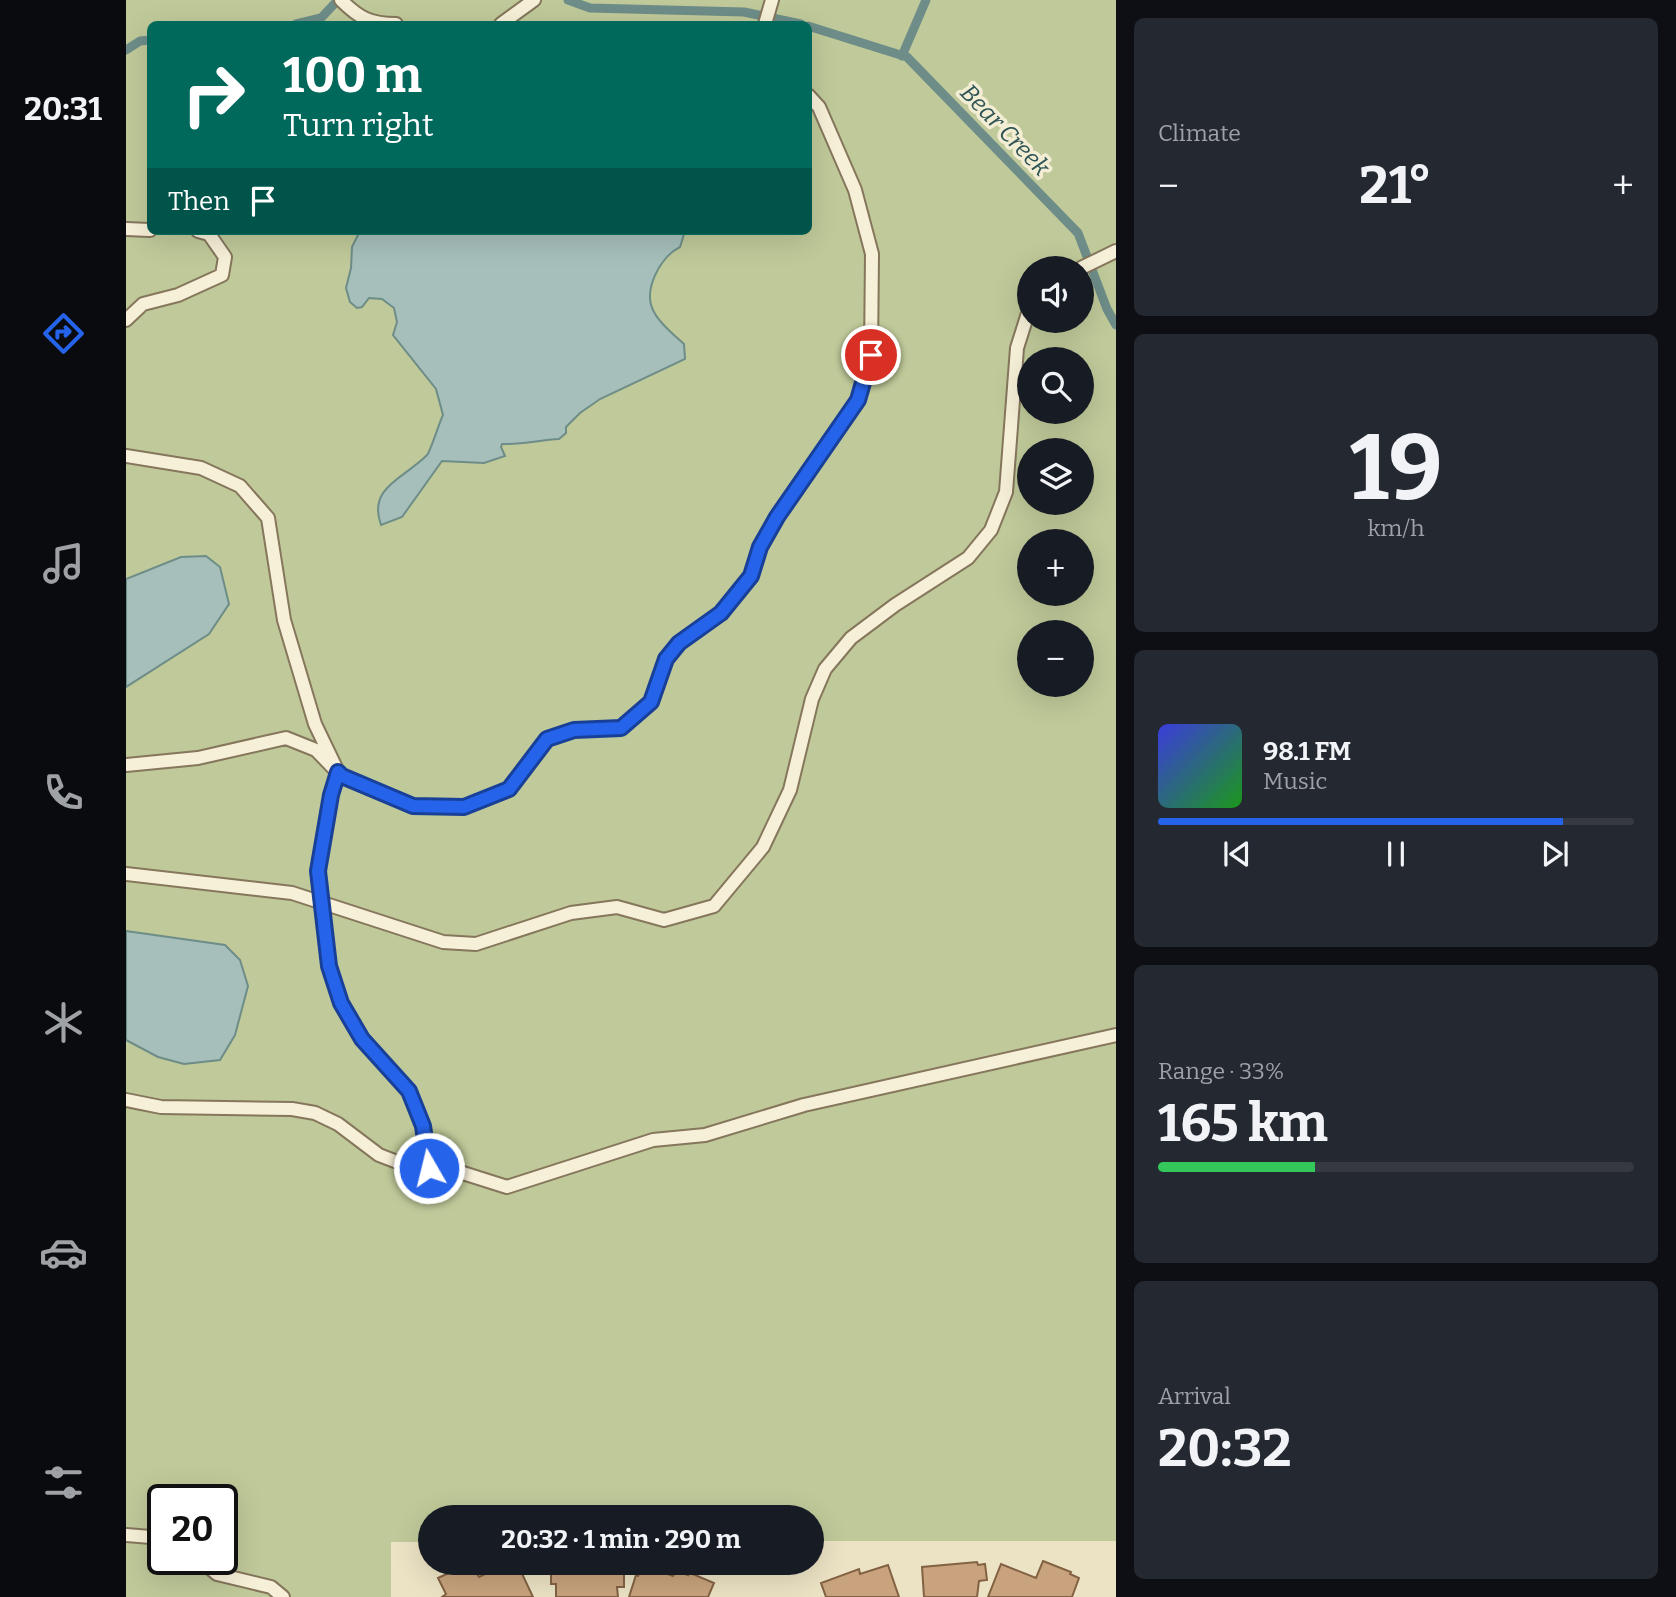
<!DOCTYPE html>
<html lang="en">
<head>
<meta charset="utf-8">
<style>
	:root { --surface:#171b24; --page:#242831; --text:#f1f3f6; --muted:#9ea1a6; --line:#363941; --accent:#2563eb }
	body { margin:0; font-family:Bitter,serif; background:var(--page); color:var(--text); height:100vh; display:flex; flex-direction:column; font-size:26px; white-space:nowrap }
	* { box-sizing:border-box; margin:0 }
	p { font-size:23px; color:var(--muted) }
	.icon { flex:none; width:38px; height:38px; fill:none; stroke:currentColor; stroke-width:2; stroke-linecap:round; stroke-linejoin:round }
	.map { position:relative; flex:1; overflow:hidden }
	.details { display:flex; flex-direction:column; gap:18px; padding:18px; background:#0d0f14; width:560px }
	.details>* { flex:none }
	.top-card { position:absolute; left:21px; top:21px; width:665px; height:214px; border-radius:10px; box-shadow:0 7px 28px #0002; background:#00695c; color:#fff; overflow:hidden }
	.fabs { position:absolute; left:891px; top:256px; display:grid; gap:14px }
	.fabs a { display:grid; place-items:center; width:77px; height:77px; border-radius:50%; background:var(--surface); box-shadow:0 7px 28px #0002; font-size:35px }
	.speed { position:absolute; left:21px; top:1484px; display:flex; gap:14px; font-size:35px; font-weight:700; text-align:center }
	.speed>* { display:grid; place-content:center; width:91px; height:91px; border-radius:50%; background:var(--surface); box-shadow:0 7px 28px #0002; line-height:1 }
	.speed .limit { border:4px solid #111; border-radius:10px; background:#fff; color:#111 }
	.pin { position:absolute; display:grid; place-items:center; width:60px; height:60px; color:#fff; margin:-30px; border:4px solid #fff; border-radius:50%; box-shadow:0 2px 7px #0007 }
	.me { position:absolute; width:77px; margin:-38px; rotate:352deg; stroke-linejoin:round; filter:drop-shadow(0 0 5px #0008) }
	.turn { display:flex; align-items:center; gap:24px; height:147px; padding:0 21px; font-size:32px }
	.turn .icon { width:91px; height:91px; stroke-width:2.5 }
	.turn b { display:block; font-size:49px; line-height:60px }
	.then { display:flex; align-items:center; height:66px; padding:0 21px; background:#0003; gap:14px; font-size:26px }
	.big { font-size:52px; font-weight:700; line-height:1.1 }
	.details .tile { flex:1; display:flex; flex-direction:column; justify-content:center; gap:10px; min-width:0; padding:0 24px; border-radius:10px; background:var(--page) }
	.details .dial { align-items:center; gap:0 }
	.dial b { font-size:91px; line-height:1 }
	.song { display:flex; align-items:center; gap:21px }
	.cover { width:84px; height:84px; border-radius:10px; background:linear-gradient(135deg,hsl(240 70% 55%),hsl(120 70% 35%)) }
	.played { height:7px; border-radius:4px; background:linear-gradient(90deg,var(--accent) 85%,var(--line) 85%) }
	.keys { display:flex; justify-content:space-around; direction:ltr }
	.heat { display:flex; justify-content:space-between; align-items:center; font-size:38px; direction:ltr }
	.charge { height:10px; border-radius:5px; background:linear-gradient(90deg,#34c759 33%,var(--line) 0) }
	.trip { position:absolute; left:292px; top:1505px; width:406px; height:70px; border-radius:35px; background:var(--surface); box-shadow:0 7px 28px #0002; font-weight:700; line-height:70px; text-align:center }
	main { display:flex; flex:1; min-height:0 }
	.menu { display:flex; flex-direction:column; width:126px; justify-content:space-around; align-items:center; background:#090b0e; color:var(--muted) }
	.menu .icon { width:49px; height:49px }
	.menu .on { color:var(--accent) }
	.menu b { font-size:32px; color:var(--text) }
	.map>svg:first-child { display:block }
	.green { fill:#bfc999; fill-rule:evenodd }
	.water { fill:#a6bfba; stroke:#6e8d88; stroke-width:2 }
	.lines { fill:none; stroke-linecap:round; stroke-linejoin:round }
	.stream { stroke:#6e8d88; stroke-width:9 }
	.building { fill:#c8a37d; stroke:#836243; stroke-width:2 }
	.lane-casing { stroke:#85765c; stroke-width:16 }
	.lane { stroke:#f7f0d8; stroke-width:12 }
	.route-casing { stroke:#184099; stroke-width:18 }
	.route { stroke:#2563eb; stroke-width:12 }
	.labels { text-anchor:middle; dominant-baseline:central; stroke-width:7; stroke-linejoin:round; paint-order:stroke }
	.water-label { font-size:24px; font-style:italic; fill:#2f5455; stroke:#f3edd4 }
</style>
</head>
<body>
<main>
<nav class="menu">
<b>20:31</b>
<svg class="icon on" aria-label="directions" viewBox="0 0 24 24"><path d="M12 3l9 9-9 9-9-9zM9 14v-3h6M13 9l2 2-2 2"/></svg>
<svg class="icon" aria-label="music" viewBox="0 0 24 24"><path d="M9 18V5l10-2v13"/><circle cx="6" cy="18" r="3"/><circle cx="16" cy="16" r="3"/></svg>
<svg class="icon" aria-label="phone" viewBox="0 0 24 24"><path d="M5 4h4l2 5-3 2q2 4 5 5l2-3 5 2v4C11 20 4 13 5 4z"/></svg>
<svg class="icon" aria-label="climate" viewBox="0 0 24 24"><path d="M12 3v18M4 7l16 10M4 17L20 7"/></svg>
<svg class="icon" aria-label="car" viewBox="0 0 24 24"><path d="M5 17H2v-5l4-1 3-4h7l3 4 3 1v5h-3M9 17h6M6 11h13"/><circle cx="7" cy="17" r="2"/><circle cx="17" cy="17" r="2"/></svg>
<svg class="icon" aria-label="filters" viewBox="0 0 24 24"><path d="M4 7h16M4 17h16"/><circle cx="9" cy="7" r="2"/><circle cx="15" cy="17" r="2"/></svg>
</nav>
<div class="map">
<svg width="990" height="1597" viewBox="0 0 990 1597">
	<rect width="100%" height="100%" fill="#ece3c5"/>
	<!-- green -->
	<path class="green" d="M0,0H990V1541H686V1517H304V1542H265V1597H0ZM24,24H682V231H24ZM903,268H956V320H903ZM903,359H956V411H903ZM903,450H956V502H903ZM903,541H956V593H903ZM903,632H956V684H903ZM37,1500H96V1559H37Z"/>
	<!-- water -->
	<path class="water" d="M234,231H559L554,247C534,257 516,291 528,312C534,324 548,335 558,344L559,359L474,399L454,413L440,427V433L433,439C414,440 395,445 376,444L375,447L379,456L358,463L316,461L276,517L255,525C241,487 279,478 301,455C305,450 313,423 317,415L310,389L267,335L271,322L268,308L256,299L243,298L236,307L231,308L224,302L220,288L225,268L226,247Z
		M80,556L94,567L103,604L83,634L0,687V579L55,557Z
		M0,931L99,945L114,960L122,986L109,1035L94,1060L58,1064L32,1057L0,1040Z"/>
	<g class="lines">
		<!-- stream -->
		<path class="stream" d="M442,0L464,8L618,12L675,24
			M170,24L195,18L212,0
			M682,26L781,57L952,233L981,309L990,325
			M0,50L14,41L24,40
			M776,56L800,0"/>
	</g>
	<!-- building -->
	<path class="building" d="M917,1561L945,1572L944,1574L953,1578L946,1597H862L875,1564L910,1578Z
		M851,1562L852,1565L859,1564L861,1580L853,1581L851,1597H798L796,1567Z
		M344,1563L353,1577L383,1563H391L407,1597H316L320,1594L312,1578Z
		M425,1563H493V1566H498V1587H491L492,1597H430V1584H425Z
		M521,1564L539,1570V1573L547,1576L550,1571L562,1575V1572L588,1583L582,1597H503L510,1575L512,1576L516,1567L519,1568Z
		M762,1565L773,1597H700L695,1583L733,1569L734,1574Z"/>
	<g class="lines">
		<!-- lane casing -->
		<g class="lane-casing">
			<path id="lane" d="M215,0C233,18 244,24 270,24
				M375,24L408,0
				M639,24L646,0
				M0,229L24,230
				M955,268L990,251
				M0,320L17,304L52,295L96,275L99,257L83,234L72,231
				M0,456L75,468L114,486L142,518L158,620L189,724L212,772L205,795L192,871L203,966L215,1003L236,1039L283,1091L297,1126L303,1168
				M0,765L72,758L160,738L190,750L216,777L287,806L338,807L383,790L421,739L448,730L495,728L525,702L540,659L553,643L595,613L625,575L634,547L651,517L732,400L745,355L746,254L729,190L693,107L682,95
				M0,874L166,893L317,942L350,944L445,913L491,907L538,920L588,906L637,847L664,790L686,699L699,669L725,638L769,605L842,558L865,530L880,492L891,348L903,310
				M0,1100L35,1107L166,1109L189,1113L212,1124L253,1155L287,1168H321L381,1187L527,1140L579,1135L678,1105L990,1035
				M0,1535L37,1538
				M73,1559L91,1574L145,1587L157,1597"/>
		</g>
		<!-- lane -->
		<use href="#lane" class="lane"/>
	</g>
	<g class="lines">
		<!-- route casing -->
		<g class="route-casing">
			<path id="route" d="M303,1168L297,1126L283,1091L236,1039L215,1003L203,966L192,871L205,795L212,772L216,776L287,806L338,807L383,789L421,739L448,730L495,728L525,702L540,659L553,643L595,613L625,576L634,547L651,517L732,400L745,355"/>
		</g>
		<!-- route -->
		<use href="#route" class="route"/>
	</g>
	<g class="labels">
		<!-- water labels -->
		<g class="water-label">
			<text transform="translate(879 130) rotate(46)">Bear Creek</text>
		</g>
	</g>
</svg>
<div class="fabs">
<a><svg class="icon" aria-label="sound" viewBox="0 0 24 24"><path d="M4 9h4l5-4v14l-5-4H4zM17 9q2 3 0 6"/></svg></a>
<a><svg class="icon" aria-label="search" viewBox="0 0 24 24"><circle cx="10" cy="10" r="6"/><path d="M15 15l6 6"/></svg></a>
<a><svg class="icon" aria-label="layers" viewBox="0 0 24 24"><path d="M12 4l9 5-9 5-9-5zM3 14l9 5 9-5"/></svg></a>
<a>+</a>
<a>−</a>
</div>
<div class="speed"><div class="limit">20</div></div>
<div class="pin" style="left:745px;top:355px;background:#d93025"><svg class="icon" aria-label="arrive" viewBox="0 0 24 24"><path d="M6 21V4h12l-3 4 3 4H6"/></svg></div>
<svg class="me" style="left:303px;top:1168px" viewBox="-20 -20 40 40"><circle r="17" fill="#2563eb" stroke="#fff" stroke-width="3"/><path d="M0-11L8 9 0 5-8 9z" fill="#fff"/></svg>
<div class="trip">20:32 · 1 min · 290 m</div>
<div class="top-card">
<div class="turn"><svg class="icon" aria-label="right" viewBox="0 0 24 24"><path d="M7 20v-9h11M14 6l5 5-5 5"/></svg><div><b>100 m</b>Turn right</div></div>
<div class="then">Then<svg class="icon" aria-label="arrive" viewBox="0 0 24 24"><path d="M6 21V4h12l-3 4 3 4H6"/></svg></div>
</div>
</div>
<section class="details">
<div class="tile"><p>Climate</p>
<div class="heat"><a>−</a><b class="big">21°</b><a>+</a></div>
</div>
<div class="tile dial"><b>19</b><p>km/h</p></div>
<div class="tile">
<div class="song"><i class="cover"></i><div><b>98.1 FM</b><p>Music</p></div></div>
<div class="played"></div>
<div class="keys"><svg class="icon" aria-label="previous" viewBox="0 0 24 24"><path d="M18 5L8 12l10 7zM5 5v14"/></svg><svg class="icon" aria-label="pause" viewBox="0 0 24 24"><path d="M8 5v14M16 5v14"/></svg><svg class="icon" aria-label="next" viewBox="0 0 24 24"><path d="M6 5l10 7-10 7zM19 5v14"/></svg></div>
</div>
<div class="tile"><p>Range · 33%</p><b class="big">165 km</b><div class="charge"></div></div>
<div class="tile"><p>Arrival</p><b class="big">20:32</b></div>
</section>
</main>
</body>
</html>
